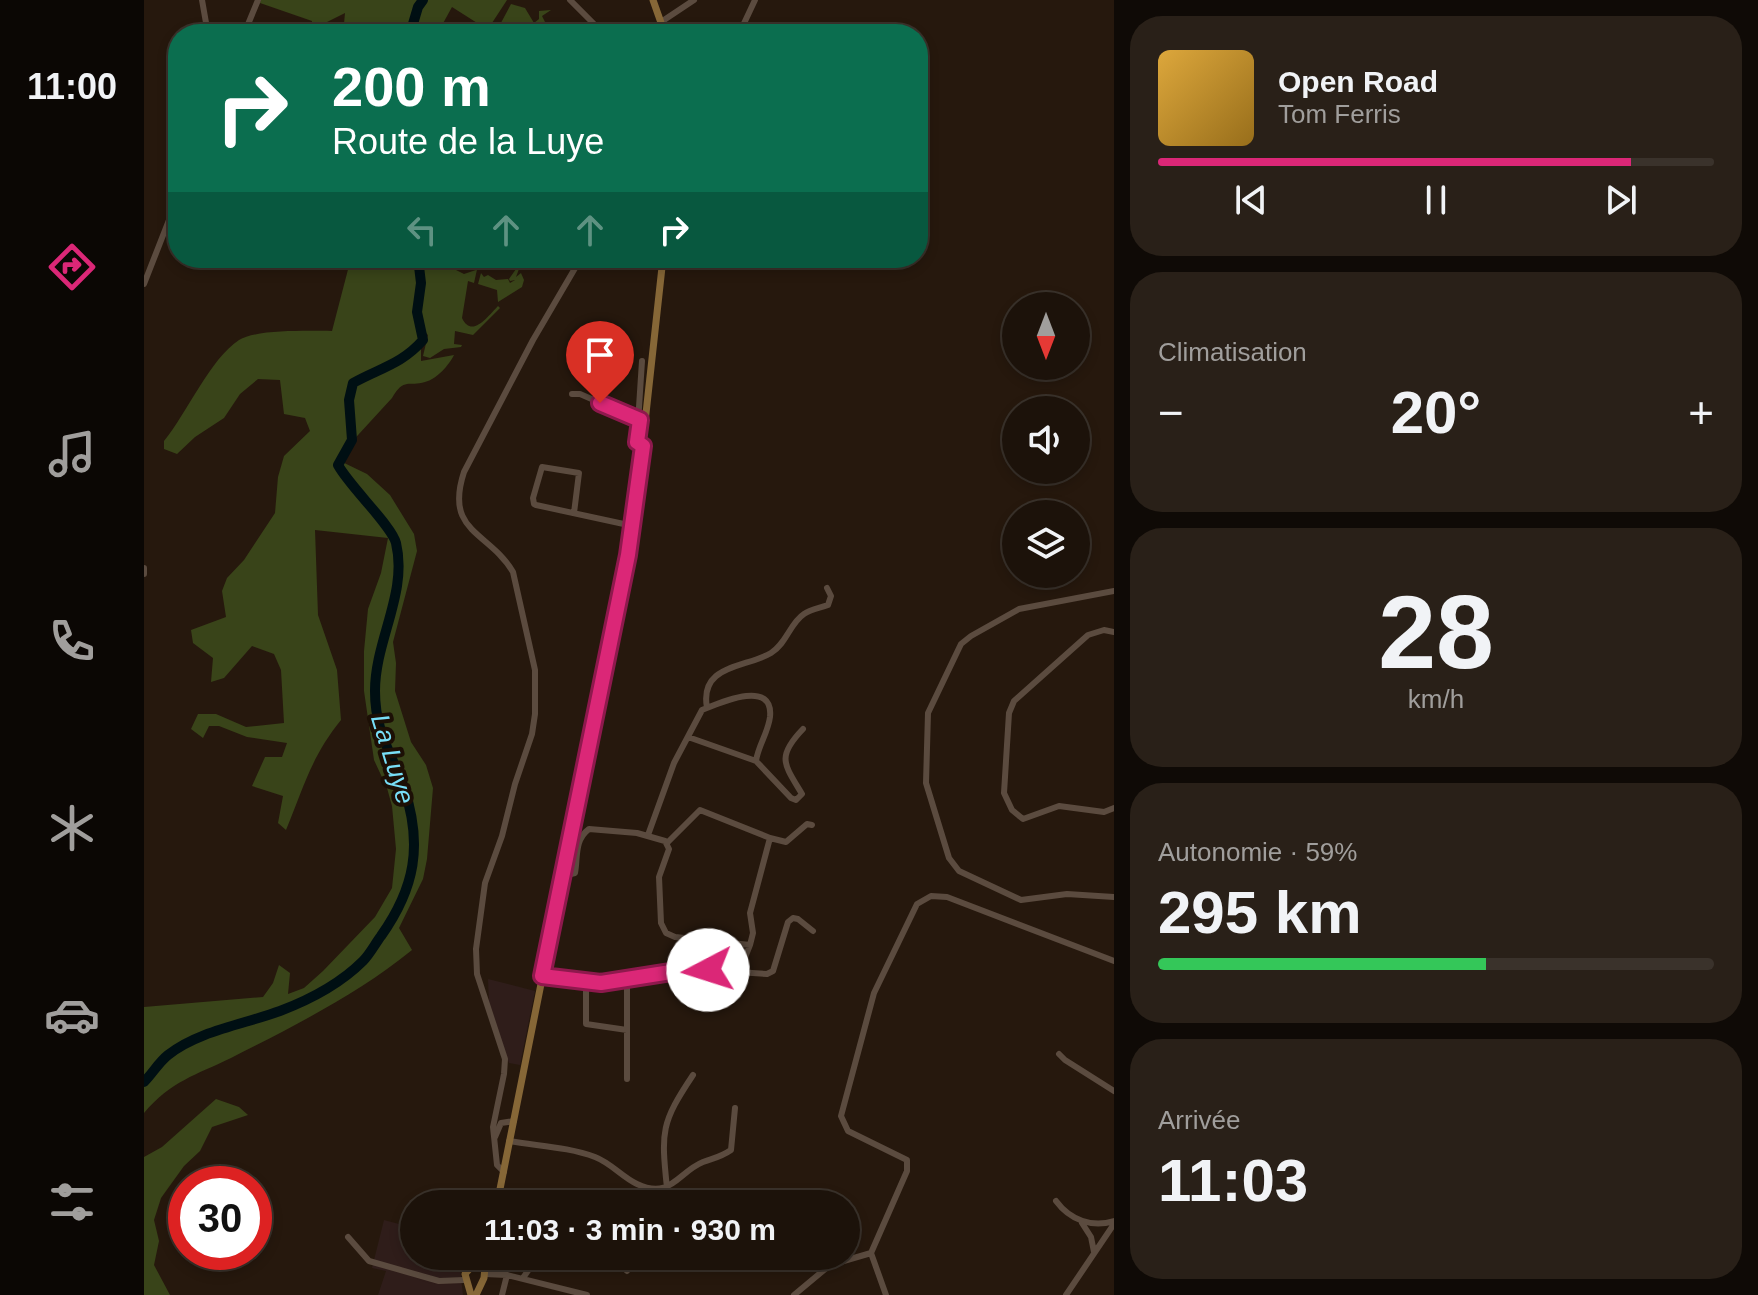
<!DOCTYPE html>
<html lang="fr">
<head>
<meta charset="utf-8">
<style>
	:root { --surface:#1c120a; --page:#292018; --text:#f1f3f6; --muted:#a09e9c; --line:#3a322b; --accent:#db2777 }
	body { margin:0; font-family:Arial,sans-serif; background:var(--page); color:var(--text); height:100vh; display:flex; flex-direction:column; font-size:30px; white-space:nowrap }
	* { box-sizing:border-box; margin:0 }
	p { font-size:26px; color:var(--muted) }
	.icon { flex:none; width:44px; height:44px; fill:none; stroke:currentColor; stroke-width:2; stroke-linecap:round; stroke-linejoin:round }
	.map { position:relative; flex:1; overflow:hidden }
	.side { display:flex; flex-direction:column; gap:16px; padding:16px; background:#0f0a06; width:644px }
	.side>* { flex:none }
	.top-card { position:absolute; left:24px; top:24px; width:760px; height:244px; border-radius:32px; box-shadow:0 4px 12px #0003,0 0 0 2px var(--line); background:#0b6e4f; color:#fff; overflow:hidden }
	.needle { width:52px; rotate:180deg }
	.fabs { position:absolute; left:858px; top:292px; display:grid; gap:16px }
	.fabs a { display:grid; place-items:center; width:88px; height:88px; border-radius:50%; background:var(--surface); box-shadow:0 4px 12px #0003,0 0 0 2px var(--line); font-size:40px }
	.speed { position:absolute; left:24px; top:1166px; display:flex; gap:16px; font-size:40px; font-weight:700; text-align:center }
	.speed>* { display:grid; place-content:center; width:104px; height:104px; border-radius:50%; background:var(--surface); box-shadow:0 4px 12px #0003,0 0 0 2px var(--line); line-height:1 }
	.speed .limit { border:12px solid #d22; background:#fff; color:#111 }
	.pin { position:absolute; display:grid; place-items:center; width:68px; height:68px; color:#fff; margin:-82px -34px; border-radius:50% 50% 50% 0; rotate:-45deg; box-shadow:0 0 8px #0007 }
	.pin .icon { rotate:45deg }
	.me { position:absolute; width:88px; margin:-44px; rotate:265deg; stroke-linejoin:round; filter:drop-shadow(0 0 6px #0008) }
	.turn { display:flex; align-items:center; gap:28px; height:168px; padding:0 32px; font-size:36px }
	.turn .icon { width:104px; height:104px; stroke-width:2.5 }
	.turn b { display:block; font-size:56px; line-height:68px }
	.lanes { display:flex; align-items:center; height:76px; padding:0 32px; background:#0003; justify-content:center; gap:40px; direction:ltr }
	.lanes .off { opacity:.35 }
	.big { font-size:60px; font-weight:600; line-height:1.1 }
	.side .tile { flex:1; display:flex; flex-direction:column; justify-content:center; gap:12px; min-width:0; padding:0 28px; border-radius:32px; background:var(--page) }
	.side .dial { align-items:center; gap:0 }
	.dial b { font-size:104px; line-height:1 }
	.song { display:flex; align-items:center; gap:24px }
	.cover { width:96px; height:96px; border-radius:12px; background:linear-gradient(135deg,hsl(40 70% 55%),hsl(40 70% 35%)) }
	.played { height:8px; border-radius:4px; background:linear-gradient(90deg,var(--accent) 85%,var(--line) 85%) }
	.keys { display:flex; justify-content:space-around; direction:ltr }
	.heat { display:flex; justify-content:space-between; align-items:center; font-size:44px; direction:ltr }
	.charge { height:12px; border-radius:6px; background:linear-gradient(90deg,#34c759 59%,var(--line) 0) }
	.trip { position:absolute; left:256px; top:1190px; width:460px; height:80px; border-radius:40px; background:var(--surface); box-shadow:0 4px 12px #0003,0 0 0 2px var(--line); font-weight:600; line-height:80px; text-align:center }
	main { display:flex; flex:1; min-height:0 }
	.tab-bar { display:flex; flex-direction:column; width:144px; justify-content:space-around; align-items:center; background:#0b0704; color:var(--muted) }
	.tab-bar .icon { width:56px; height:56px }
	.tab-bar .selected { color:var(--accent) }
	.tab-bar b { font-size:36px; color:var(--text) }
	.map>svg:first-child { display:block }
	.commercial { fill:#2f1d1a }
	.green { fill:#394419 }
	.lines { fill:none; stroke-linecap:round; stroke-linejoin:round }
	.river { stroke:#000f13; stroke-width:10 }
	.minor { stroke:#5b4b3f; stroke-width:6 }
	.major { stroke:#866737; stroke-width:7 }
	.route-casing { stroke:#8e194d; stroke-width:20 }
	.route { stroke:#db2777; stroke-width:14 }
	.labels { text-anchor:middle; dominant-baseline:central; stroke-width:8; stroke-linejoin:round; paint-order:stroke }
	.water-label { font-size:26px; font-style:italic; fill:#78def7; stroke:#1c0f05 }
</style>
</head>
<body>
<main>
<nav class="tab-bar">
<b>11:00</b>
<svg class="icon selected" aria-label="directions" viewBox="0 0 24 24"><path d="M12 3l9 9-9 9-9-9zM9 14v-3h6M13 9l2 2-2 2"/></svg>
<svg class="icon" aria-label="music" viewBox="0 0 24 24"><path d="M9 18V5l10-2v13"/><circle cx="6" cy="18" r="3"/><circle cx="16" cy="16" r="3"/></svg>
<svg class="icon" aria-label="phone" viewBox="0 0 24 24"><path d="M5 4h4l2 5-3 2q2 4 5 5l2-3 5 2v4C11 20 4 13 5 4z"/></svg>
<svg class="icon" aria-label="climate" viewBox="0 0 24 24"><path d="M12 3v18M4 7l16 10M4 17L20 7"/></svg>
<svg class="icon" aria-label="car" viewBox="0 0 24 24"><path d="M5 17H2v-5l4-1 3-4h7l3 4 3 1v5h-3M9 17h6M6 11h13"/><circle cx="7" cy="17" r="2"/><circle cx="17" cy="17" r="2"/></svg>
<svg class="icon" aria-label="filters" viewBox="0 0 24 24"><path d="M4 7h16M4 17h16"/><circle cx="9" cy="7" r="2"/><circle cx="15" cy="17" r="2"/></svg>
</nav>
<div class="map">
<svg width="970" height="1295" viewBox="0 0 970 1295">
	<rect width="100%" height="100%" fill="#26180d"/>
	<!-- commercial -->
	<path class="commercial" d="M344,979L391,991L376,1065L365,1063L345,1004Z
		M240,1220L270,1228V1256H329L316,1268L319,1295H234L242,1271L228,1268Z"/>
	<!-- green -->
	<path class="green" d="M117,0H363L348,23L341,28L308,7L297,27L306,34H199L201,13L183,22L179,34H167L168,21L116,3Z
		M367,4L381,8L390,23L395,19V11L407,10L398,16L407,34H351Z
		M207,258H305L308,268L320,274L332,270L334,265L330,283L324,281L318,318C328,339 344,316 354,306L356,308L329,335L311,331L310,344L318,345L317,347L300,349L286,358L279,356L284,335L277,328V361L310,355C305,365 293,379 281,382C265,387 260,377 248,398L192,459L223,474L246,495L270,534L273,551L249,642L252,663L251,691L267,742L282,765L289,788L283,859L279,879L255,928L268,950C214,994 150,1026 87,1058C52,1075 27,1081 0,1113V1007L119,997L129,983L135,965L146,973L144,994L160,988L179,971L231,917L248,888L252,849L248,806L243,788L230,760L220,691V651L224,609L237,573L244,538L171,530L174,615L193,670L197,720C167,757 160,787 142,830L134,823L139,796L108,786L121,757H138L143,743L103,737L75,726H65L59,738L47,729L54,714H72L102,727L140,723L137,670L130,654L108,646L80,678L67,682L69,658L49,643L47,630L82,617L78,591L83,578L100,560L131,513L134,477L140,456L166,431L161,418L140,414L136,380L114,379L96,394L80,418L51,437L33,454L20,449V441C43,413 66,359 95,340C113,329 166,331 188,331Z
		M373,258H379L372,277L377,273L380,280L378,287L354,302L353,290L334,284L337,273L340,277L344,275L352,280L364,279L366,283L371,280L366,281L365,279L372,269Z
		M72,1099L95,1107L104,1115L68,1127L56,1151L40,1166L17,1198L10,1220L15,1241L10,1265L26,1295H0V1157L18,1147Z"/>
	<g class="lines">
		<!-- river -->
		<path class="river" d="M266,34L274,7L279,0
			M0,1082C8,1074 15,1062 24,1055C54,1031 101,1024 136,1011C165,1000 197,983 219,961C226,954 231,944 237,936C271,888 279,845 260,788C247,752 231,732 231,691C231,640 264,593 252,543C248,526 206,487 194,465L208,440L205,400L209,383C236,368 258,364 279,340L273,312L277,283L274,258"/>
		<!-- minor -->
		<path class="minor" d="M58,0L64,34
			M426,0L460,34
			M517,22L550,0
			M100,34L114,0
			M595,34L611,0
			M0,284L34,197
			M498,361L493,438V442L499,446
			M428,394H436L496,420
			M430,513L435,473L398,467L389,498L390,504L392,505C425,512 457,519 489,526
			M0,568V574
			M970,591L875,609L827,636L817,644L784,713L782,783L805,858L815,871L877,900L923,894L970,897
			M970,632L960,630L944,635L870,701L865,713L860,793L868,810L879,819L915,806L960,812L970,808
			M563,708C555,664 602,668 627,653C643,643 646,623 660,614C666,609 676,608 684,605L687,596L683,588
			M544,737L612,761
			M504,835L530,763L558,710C575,703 630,678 626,717C624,733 614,746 612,761L647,798L652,800L658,794C640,764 632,757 659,729
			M626,838L642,842L663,824L668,825
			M419,876L431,873C434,858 430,840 445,829L493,833L521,841L525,849L515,877L517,923L522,933L531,937L606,945L609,933L606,913L626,838L556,810L523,843
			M595,973L606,945
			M398,976L457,983L546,969L623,974L629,971L644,922L649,918L654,919L669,931
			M442,983V1024L483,1030
			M915,1054L921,1060L970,1091
			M483,1079V980
			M351,1137L357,1123L370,1121
			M365,1141C393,1146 425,1147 451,1157C467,1163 478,1177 493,1184C527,1200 534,1172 559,1162C570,1158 577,1157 587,1150L591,1108
			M360,1172L353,1165L349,1127L360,1074L361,1059L333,974L332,949L341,883L358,836L371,784L388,734L391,714V670L369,572C345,531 300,533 320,472L389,340L437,258
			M523,1188C517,1131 517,1123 549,1075
			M912,1201C926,1220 948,1228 970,1221
			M438,1204L442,1200
			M938,1223L947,1237L950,1252
			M204,1237L225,1261L295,1281L320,1280
			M727,1253L763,1171V1160L704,1131L697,1116L730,993L773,904L787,896L803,897L970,961
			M727,1253L742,1295
			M468,1256L483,1271
			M341,1274L363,1275L443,1295
			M379,1278L394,1256
			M358,1295L363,1275
			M650,1295L686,1265L727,1253
			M922,1295L970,1224"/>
		<!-- major -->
		<path class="major" d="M509,0L521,34
			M478,566L489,499
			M353,1204L491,514L519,258
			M327,1295L321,1274L337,1256
			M332,1295L340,1278L342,1256"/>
	</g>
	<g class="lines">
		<!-- route casing -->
		<g class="route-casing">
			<path id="route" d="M456,403L496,420L493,442L499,446L484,555L398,976L457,983L546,969L564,970"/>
		</g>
		<!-- route -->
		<use href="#route" class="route"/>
	</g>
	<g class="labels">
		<!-- water labels -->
		<g class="water-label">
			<text transform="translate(249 759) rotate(73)">La Luye</text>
		</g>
	</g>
</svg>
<div class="fabs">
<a><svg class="needle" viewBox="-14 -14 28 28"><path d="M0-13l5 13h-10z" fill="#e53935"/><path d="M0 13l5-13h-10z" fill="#a09e9c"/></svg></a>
<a><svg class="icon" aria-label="sound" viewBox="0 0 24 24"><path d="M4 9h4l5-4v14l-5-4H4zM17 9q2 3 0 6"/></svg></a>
<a><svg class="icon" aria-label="layers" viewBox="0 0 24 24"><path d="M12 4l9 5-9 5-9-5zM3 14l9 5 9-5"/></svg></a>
</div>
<div class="speed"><div class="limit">30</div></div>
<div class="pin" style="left:456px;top:403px;background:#d93025"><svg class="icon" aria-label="arrive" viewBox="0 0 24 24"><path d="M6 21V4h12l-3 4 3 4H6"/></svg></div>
<svg class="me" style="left:564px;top:970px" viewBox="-20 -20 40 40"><circle r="19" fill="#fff"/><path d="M0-13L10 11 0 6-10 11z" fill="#db2777"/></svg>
<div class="trip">11:03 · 3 min · 930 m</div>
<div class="top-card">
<div class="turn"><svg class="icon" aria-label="right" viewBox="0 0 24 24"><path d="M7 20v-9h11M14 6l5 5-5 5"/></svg><div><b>200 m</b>Route de la Luye</div></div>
<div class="lanes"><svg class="icon off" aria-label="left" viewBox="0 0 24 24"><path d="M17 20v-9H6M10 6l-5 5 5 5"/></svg><svg class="icon off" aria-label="ahead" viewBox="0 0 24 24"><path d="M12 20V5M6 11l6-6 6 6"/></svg><svg class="icon off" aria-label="ahead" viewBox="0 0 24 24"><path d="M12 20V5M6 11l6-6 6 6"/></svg><svg class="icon" aria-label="right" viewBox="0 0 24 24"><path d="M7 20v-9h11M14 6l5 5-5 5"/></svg></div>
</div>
</div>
<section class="side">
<div class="tile">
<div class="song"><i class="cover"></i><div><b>Open Road</b><p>Tom Ferris</p></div></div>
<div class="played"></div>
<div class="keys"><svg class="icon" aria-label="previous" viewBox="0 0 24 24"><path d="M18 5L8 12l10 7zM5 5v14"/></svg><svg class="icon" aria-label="pause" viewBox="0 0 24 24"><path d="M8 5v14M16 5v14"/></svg><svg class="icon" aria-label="next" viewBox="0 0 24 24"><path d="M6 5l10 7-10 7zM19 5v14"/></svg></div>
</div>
<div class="tile"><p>Climatisation</p>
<div class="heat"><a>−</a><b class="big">20°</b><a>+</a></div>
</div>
<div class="tile dial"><b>28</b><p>km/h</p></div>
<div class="tile"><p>Autonomie · 59%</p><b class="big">295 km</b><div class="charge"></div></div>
<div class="tile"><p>Arrivée</p><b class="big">11:03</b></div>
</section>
</main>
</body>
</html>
